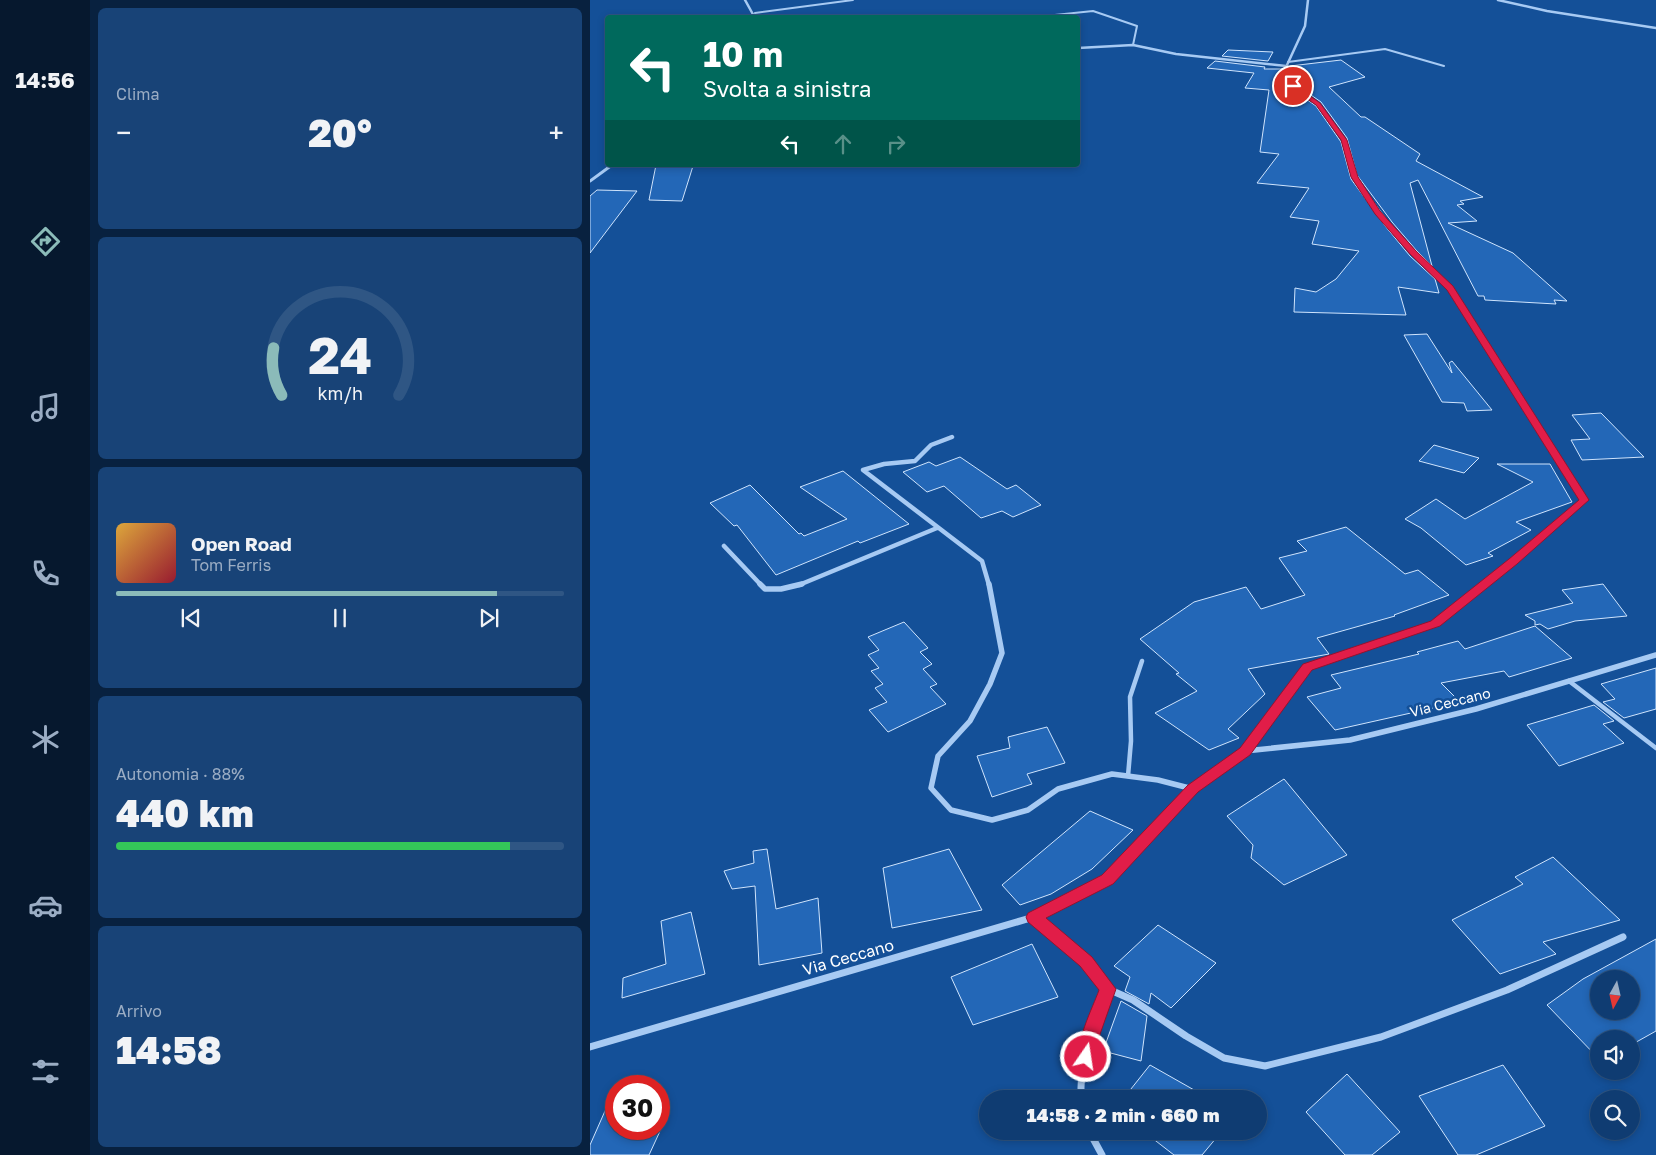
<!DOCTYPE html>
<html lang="it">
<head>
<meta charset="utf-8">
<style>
	:root { --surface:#0f3c72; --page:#184377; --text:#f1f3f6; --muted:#9badc4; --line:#2f5684; --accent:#8bbbb9 }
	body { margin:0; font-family:"Golos Text",sans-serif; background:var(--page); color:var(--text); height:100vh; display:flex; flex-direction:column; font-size:19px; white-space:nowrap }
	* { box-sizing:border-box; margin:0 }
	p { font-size:16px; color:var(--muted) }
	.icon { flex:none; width:28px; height:28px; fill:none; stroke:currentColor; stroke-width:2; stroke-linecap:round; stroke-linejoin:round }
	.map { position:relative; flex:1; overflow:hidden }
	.details { display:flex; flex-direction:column; gap:8px; padding:8px; background:#08213f; width:500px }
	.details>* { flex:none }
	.banner { position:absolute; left:15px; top:15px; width:475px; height:152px; border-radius:5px; box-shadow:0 2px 8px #0003,0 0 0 1px var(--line); background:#00695c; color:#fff; overflow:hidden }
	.needle { width:32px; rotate:188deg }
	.controls { position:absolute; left:1000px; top:970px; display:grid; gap:10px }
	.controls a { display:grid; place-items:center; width:50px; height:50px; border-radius:50%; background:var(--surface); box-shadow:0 2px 8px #0003,0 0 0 1px var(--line); font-size:25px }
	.speed { position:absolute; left:15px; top:1075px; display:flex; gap:10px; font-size:25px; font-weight:700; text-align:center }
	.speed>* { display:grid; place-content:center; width:65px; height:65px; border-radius:50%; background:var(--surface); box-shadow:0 2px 8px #0003,0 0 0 1px var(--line); line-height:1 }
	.speed .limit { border:8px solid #d22; background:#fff; color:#111 }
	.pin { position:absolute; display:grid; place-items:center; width:42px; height:42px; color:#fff; margin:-21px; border:2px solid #fff; border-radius:50%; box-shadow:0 1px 5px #0007 }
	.me { position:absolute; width:55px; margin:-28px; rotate:13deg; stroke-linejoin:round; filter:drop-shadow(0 0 4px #0008) }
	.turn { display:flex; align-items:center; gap:18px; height:105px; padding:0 15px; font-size:22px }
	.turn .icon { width:65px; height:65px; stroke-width:2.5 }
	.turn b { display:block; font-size:35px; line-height:42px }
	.lanes { display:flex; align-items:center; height:48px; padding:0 15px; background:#0003; justify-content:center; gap:25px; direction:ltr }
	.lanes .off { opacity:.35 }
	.big { font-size:38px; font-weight:800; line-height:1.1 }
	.details .tile { flex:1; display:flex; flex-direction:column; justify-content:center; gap:8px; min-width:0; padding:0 18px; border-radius:8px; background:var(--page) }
	.details .dial { align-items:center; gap:0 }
	.dial svg { height:130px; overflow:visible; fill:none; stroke:var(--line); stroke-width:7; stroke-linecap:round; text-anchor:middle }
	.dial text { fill:var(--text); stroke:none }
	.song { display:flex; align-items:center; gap:15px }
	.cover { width:60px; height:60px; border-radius:8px; background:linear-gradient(135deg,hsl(40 70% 55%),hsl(350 70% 35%)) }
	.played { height:5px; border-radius:2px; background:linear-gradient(90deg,var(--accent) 85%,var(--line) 85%) }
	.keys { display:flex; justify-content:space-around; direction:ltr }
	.heat { display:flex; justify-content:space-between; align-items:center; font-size:28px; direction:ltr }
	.charge { height:8px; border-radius:4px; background:linear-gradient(90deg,#34c759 88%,var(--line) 0) }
	.trip { position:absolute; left:389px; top:1090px; width:288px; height:50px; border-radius:25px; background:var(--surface); box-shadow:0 2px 8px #0003,0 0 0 1px var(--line); font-weight:800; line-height:50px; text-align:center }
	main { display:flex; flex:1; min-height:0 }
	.menu { display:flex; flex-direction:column; width:90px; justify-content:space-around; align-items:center; background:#06182e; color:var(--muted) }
	.menu .icon { width:35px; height:35px }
	.menu .selected { color:var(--accent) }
	.menu b { font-size:22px; color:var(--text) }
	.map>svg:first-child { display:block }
	.building { fill:#2367b7; stroke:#cfe4fd; fill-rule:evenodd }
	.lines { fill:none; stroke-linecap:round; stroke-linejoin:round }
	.lane-far1 { stroke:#a7caf3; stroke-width:2 }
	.lane { stroke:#a7caf3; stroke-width:4.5 }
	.street-far5 { stroke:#a7caf3; stroke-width:2.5 }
	.street-far4 { stroke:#a7caf3; stroke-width:3 }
	.street-far3 { stroke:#a7caf3; stroke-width:4 }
	.street-far2 { stroke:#a7caf3; stroke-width:4.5 }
	.street-far1 { stroke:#a7caf3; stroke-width:5.5 }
	.street { stroke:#a7caf3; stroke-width:7 }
	.route { fill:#e11d48; stroke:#92132f }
	.labels { text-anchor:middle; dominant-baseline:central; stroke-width:5; stroke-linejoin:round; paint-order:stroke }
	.street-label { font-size:14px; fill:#fff; stroke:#145098 }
	.near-street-label { font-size:16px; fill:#fff; stroke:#145098 }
</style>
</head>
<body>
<main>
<nav class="menu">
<b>14:56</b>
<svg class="icon selected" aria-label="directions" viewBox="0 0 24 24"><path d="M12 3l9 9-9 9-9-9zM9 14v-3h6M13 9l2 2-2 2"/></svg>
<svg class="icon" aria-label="music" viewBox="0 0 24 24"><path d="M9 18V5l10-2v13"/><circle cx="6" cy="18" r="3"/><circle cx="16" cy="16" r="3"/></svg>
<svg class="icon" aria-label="phone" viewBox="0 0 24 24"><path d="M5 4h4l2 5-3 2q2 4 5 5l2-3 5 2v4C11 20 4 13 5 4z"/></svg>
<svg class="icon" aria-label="climate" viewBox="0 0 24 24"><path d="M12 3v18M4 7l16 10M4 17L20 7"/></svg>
<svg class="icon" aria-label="car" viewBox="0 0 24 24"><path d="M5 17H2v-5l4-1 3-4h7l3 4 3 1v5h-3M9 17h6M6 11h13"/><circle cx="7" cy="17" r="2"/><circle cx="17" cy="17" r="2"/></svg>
<svg class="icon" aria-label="filters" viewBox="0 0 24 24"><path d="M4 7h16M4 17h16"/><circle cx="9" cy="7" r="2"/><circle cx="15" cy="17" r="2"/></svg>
</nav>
<section class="details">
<div class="tile"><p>Clima</p>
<div class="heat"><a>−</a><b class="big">20°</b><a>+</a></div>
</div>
<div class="tile dial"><svg viewBox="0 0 100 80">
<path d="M14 69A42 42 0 1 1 86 69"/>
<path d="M14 69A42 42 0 0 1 9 40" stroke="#8bbbb9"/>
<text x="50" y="56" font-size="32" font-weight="700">24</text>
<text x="50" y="72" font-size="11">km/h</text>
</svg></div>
<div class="tile">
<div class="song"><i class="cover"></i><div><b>Open Road</b><p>Tom Ferris</p></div></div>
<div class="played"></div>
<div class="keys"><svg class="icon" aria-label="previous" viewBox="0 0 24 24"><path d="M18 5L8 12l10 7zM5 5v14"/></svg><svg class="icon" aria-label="pause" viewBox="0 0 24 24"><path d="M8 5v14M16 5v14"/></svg><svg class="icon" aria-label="next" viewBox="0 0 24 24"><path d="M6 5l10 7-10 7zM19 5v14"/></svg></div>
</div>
<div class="tile"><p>Autonomia · 88%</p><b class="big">440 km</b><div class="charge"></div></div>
<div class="tile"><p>Arrivo</p><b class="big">14:58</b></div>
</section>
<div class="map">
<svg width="1066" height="1155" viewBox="0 0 1066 1155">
	<rect width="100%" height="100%" fill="#145098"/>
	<!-- building -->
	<path class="building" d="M638,50L683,52L678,61L632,56Z
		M751,60L775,77L739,87L771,117H775L830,154L826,161L893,197L870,201L874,204L867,205L887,221L858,223L923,253L977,301L964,300L966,304L895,300L894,296H888L828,180L820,183L842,266L826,250L802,222L767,175L757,138L731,102L695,77L700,66Z
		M625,61L675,67L674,69H692L689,80L726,106L751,142L761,179L796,227L820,256L845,279L849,293L808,287L816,315L704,312L705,288L726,292L746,279L769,251L722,244L729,221L700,217L719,188L667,183L689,154L670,152L679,90L655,88L664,73L617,68Z
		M66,165H91L90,167L103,166L92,201L59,200Z
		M7,190L47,191L0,253V196Z
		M837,334L862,373L859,363L862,361L902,410L877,411L874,403L852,402L814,335Z
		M1011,413L1054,457L992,460L981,440L1000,439L982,415Z
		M844,445L889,458L874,473L829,461Z
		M370,457L417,489L426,485L451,505L423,517L412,511L391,518L354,486L337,492L313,472L339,462L346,466Z
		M907,464H960L982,502L926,522L941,530L898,553L903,556L876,565L831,528L815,519L846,499L875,519L943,482Z
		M253,471L319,524L270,543L268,541L186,575L147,525L144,526L120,503L160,485L209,534L211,533L214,536L257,519L210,487Z
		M756,527L815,574L828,570L859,595L804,615L805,616L727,638L739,654L658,669L675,694L638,729L649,738L619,750L565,713L607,691L586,674L589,673L550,639L604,602L656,587L671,609L715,595L689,558L717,551L707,541Z
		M1013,584L1037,616L985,621L958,629L950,624L945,625V621L935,615L983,603L972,590Z
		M314,622L338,648L330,652L342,664L333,669L347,684L340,687L356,704L298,732L279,710L297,702L285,688L293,684L281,671L289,668L278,655L289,650L278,637Z
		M945,626L982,658L919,677L914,671L851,683L870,702L745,730L717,697L751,688L741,675L829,654L827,652L868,641L875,649Z
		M1066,668V709L1034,718L1013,702L1025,699L1011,684Z
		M1004,705L1024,721L1013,724L1034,743L969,766L937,725Z
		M457,727L475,763L437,774L442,784L402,797L387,756L420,748L418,737Z
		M694,779L757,855L694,885L661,858L663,845L637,816Z
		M500,811L543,830L502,869L461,894L430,905L412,885Z
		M177,849L186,909L228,898L232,953L169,965L165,886L142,889L134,871L164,863L163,851Z
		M359,849L392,910L302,928L293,868Z
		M963,857L1030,920L953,942L966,954L910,974L862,920L933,884L925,877Z
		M101,912L115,974L32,998L33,978L76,964L71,921Z
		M568,925L626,963L581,1008L561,993L559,1004L535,991L540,977L524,966Z
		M1066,939V1031L1041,1045V1039H1009V1059L957,1005L993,979ZM1009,979H1041V1011H1009Z
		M442,944L468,997L383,1025L361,977Z
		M531,1001L557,1016L551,1061L513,1051Z
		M560,1065L620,1099H533Z
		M913,1065L955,1126L886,1155H868L829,1096Z
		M757,1074L810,1132L782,1155H755L716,1112Z
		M26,1086V1129H71L59,1155H0V1145Z
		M553,1131H632L612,1155H584Z"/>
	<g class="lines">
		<!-- lane-far1 -->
		<path class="lane-far1" d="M165,13L263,0
			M436,18L503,11L547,26L543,45
			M698,62L795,49L854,66"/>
		<!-- lane -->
		<path class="lane" d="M979,681L1066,748
			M538,776L541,741L540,697L552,661"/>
		<!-- street-far5 -->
		<path class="street-far5" d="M155,0L165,18
			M718,0L715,26L691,78L723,100
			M908,0L957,11L1066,28
			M488,48L543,45L586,54L696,66"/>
		<!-- street-far4 -->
		<path class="street-far4" d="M721,99L728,104L754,140L764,177L800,226
			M0,181L22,165"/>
		<!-- street-far3 -->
		<path class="street-far3" d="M799,225L823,253L860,288L921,385"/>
		<!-- street-far2 -->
		<path class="street-far2" d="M362,437L341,445L325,461L294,464L273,470L392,561L399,585
			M134,546L171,585
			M209,585L347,528
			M894,585L994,500L920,384"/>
		<!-- street-far1 -->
		<path class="street-far1" d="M170,584L175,589H191L212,584
			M399,584L412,653L400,684L380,721L348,756L341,788L361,810L402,820L438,810L468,789L522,774L568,780L603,789
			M655,751L760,740L886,709L1066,655
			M557,837L603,789L655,751L717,667L846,624L896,584"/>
		<!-- street -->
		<path class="street" d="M444,917L496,961L518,989L543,1000L596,1036L634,1058L675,1066L791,1037L917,990L1033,937
			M0,1047L444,917L517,880L558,836
			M492,1099C486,1070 508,1017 518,989
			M499,1131L512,1155"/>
	</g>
	<!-- route -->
	<path class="route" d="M701,85H705L730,103L757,140L768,177L790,211L826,251L863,286L999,500L927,564L850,626L722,670L660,755L608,792L523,884L456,918L502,957L526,989L508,1040L502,1062L496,1065L490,1062C483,1046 503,1007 509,990L490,966L438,922L436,917L438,913L512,875L598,785L650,748L713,664L841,621L919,559L989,500L857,290L820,254L785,214L761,177L751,140L726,105L701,88Z"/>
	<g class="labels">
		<!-- street labels -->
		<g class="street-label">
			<text transform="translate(860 702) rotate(-14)">Via Ceccano</text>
		</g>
		<!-- near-street labels -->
		<g class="near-street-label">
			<text transform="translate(258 957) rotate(-16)">Via Ceccano</text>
		</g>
	</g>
</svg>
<div class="controls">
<a><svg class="needle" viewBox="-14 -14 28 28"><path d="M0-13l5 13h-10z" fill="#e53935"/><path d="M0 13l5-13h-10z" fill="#9badc4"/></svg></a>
<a><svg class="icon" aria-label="sound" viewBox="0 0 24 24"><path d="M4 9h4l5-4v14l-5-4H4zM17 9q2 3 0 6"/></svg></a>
<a><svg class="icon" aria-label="search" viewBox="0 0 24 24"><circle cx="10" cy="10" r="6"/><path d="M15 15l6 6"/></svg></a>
</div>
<div class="speed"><div class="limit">30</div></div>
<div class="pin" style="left:703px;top:86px;background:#d93025"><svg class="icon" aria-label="arrive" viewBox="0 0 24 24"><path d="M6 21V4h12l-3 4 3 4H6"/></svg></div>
<svg class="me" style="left:496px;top:1057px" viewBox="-20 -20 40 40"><circle r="17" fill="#e11d48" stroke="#fff" stroke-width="3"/><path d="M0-11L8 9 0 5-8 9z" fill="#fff"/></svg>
<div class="trip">14:58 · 2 min · 660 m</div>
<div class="banner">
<div class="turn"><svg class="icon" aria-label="left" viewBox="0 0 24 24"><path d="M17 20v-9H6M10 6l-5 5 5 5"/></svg><div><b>10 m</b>Svolta a sinistra</div></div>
<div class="lanes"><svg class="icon" aria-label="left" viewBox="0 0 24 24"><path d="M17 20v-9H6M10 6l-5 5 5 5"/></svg><svg class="icon off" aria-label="ahead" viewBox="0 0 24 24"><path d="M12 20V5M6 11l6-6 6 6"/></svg><svg class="icon off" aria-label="right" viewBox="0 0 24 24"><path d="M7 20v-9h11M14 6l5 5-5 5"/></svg></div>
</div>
</div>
</main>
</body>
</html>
